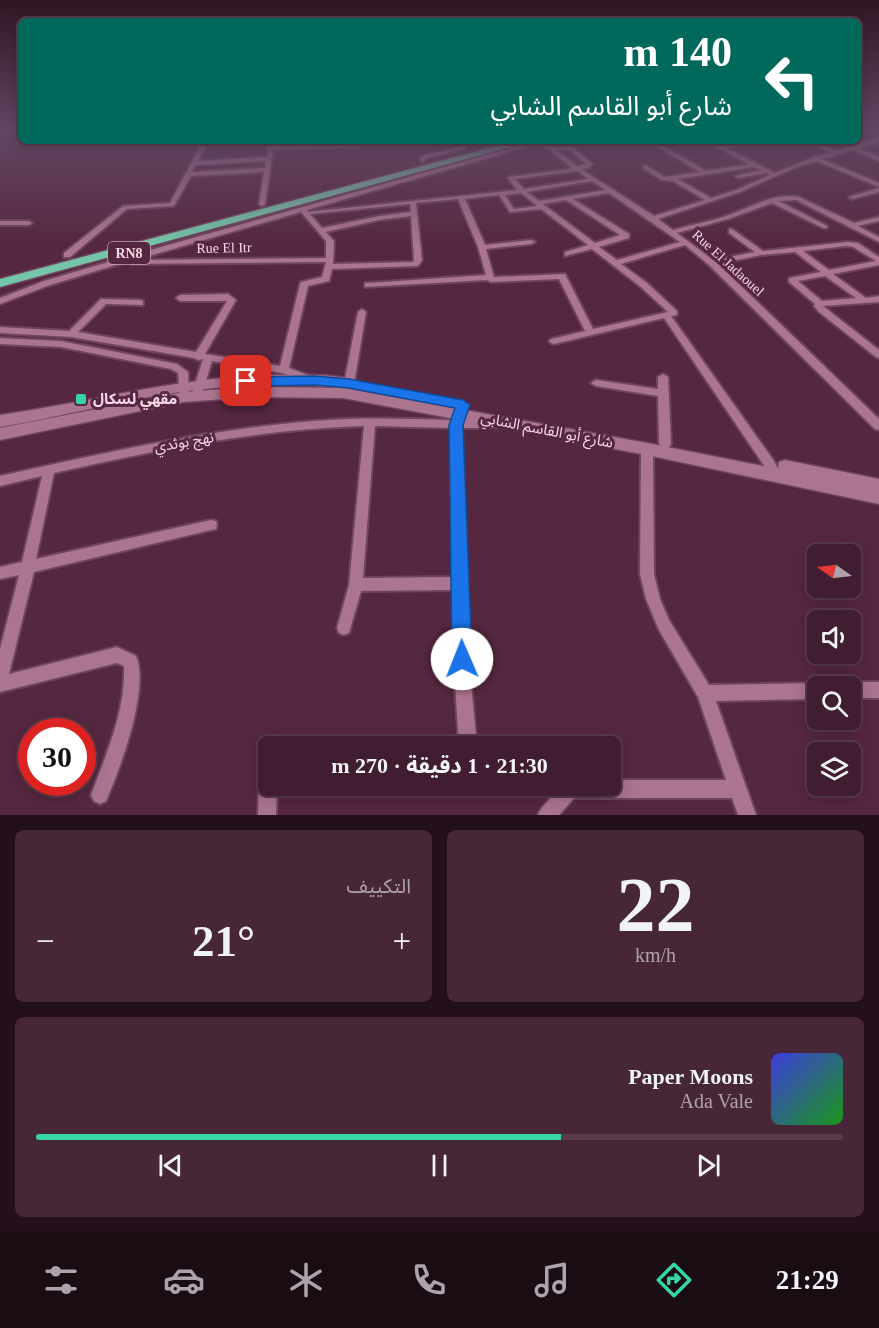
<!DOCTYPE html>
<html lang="ar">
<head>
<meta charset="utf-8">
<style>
	:root { --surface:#401d30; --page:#472638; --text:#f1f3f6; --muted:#aea2ab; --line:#593b4c; --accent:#36d4a7 }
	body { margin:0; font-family:"Times New Roman","Noto Sans Arabic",serif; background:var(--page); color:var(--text); direction:rtl; height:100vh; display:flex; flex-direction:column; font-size:22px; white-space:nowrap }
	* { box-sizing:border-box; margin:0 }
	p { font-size:20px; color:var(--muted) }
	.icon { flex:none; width:33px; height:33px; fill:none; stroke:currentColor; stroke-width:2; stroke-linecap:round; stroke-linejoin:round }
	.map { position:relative; height:815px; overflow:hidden; direction:ltr }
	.sheet { display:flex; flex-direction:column; gap:15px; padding:15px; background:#23101a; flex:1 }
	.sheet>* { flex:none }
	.guide { position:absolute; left:18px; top:18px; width:843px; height:126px; border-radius:9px; box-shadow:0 3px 15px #0003,0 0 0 2px var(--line); direction:rtl; background:#00695c; color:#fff; overflow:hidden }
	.needle { width:39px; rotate:284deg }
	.tools { position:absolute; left:807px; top:544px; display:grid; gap:12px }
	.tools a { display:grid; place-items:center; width:54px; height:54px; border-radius:9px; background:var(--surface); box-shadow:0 3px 15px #0003,0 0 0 2px var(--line); font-size:30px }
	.speed { position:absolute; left:18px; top:718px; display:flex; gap:12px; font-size:30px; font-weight:700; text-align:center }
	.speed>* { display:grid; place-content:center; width:78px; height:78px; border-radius:50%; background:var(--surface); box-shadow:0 3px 15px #0003,0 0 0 2px var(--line); line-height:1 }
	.speed .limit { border:9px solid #d22; background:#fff; color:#111 }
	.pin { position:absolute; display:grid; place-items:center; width:51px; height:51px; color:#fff; margin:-26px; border-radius:12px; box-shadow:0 3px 9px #0006 }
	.me { position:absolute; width:66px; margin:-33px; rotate:359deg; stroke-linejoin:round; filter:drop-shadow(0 0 4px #0008) }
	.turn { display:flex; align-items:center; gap:21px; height:126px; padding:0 30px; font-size:27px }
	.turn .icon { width:78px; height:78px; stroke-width:2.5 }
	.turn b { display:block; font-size:42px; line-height:51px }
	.big { font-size:45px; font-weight:700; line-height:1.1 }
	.sheet .tile { flex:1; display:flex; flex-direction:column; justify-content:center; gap:9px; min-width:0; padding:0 21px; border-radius:9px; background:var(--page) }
	.sheet .dial { align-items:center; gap:0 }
	.dial b { font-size:78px; line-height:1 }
	.song { display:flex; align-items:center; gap:18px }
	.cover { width:72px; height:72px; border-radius:9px; background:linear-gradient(135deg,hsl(240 70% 55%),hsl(120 70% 35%)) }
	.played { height:6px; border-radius:3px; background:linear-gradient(90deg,var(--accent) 65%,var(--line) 65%) }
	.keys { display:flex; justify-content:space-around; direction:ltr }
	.heat { display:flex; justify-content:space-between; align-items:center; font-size:33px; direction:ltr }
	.sheet .tiles { flex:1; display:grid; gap:15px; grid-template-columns:1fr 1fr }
	.tile:last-child { grid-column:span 2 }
	.trip { position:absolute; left:258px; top:736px; width:363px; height:60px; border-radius:9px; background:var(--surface); box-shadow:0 3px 15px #0003,0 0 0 2px var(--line); font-weight:700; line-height:60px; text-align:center; direction:rtl }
	.tab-bar { display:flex; height:96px; justify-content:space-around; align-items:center; background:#1a0c13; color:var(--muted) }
	.tab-bar .icon { width:42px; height:42px }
	.tab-bar .active { color:var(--accent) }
	.tab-bar b { font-size:27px; color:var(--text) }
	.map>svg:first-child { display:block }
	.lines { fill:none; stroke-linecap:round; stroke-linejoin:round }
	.street-casing { stroke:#6e455c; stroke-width:4 }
	.secondary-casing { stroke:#6e455c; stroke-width:3 }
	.highway-casing { stroke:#6e455c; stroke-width:3 }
	.street { fill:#ab748f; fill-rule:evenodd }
	.secondary { fill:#ab748f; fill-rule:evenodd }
	.highway { fill:#75c6a8; fill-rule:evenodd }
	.route { fill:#1a73e8; stroke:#114b97; stroke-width:1.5 }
	.poi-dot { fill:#36d4a7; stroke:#562740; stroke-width:2 }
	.labels { text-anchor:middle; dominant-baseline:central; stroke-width:6; stroke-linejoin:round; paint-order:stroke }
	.far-street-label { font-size:14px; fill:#f6d7e5; stroke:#562740 }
	.shield { fill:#562740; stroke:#c6a2b4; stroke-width:1.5 }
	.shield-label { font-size:14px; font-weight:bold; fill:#f6d7e5 }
	.poi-label { font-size:15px; font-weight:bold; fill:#f6d7e5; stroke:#562740; text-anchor:start }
	.street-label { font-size:15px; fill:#f6d7e5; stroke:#562740 }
</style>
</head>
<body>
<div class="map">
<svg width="879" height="815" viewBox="0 0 879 815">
	<rect width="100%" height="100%" fill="#562740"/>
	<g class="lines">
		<!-- street casing -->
		<g class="street-casing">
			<path id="street" d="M879,138V142L858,148L879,157V161L853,150L822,159L879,183V187L817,161L799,166L740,192L658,219L673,230C690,225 707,222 723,217C748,209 773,192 799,197L854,223L879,217V221L858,226L879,237V242L796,200L779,201L827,226V228H823L772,203L728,219L677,233L713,260L755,252L729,233V229H732L763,251L847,242L858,243L879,257V265L833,274L866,298L879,296V302L823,306L879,350V358L876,357L819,312L814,306L815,304L789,282V278L821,272L795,252L761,255L718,264L879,419V430L875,429L709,265L685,245L621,264L647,283L677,311V315L671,316L774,461L782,476L780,479L776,481L772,479L765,467L664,318L554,344L551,343L549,341L551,339L585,331L559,279L491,282L487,280L365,287V283H368L486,275L478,247L458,199L416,203L422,260L418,266L332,269L329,281L308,286L289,368L313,377L314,379L313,381H305L282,373L212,361L201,397L196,401L191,397L203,359L198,360L194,358L71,337L0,333V327L69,331L101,299L140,300L143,301V305L106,304L78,332L196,352L227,301H180L176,298L180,295L228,294L236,300L205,354L280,366L300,284L301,282L322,277L326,262L132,264L129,261L50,285L0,304V298L44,281L115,260L536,141H545L552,147H573L592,164L590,167L581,169L654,216L705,200L673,181L662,180L643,168V166H647L665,177L700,172L648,141H655L706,171L749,164L705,141C712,141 717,145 724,145C739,144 753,141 768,141L726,148L775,173L812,158L813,157L831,153L807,141H814L837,151ZM540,143L571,167V169L509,177L508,178L517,190L308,212L307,210ZM556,150H570L586,164L577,166ZM754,167L761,170L735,176L738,178L766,173L770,175L736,190L711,198L678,179ZM578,171L588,179L524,189L515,179ZM592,181L605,190L539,201L527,192ZM521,193L535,204L537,206L514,209L505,195ZM609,193L680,242L617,260L599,247L629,238V234L573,199ZM499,195L510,212L541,209L588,245L565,252V256L592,249L641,287L668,312L593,329L565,274L494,277L486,249L531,244L535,242L531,240L485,245L465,199ZM566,200L620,235L595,243L543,204ZM410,204L411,212L379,216L322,228L310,214ZM301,212L326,241V258L135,260ZM411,216L414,260L413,262L333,264L334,241L326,232L379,220ZM847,246L853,247L876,261L829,270L803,251ZM825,276L856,298L822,301L798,281Z
				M120,141H179L176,143L122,144Z
				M203,141H209L198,161L267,157L269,141H275L274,146L391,141L355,147L273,150L265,204L262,206L259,204L264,172L191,176L174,206L127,209L70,257H64V253L123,206L170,203ZM266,161L265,168L192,172L196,165Z
				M457,141H463L465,149L426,158L423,162L420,160L422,156L460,147Z
				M879,188V192L852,199L849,197Z
				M0,221H29L32,223L29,225H0Z
				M362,309L366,312L354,384L349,387L344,384L358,312Z
				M0,338L61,341L177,364L188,372L189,397L184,401L180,400L178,373L171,369L61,347L0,344Z
				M663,374L668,377L671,444L669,447H661L659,444L658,396L596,386L591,383L596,380L658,389V377Z
				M463,401L468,405L463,420H495L499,421L500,424L499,427L495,428H462L471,683L477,747H459L455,683L453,590L361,591L349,633L344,635L339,633L337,628L349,585L364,426C259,429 156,450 54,473L36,559L211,520L216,521L217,525L216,529L211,530L34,572L9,674L117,647L136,656C150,689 120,769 106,801L100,804L94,801L91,795C106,754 126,711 124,666L117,663L0,692V649L19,575L0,579V567L22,562L42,476L0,486V476C108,452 218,427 329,420C370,417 411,419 452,420L458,405ZM375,426L451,428L453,577L363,578Z
				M647,445L651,446L653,449L654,574L660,599L669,620L709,685L818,683L824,687H818V699L716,701L756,815H738L732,798H574L559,815H538L541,809L561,786H610V780H726L698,697L659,630L646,599L640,574L641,449L643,446Z
				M850,682H879V698H850V687H843L844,684Z
				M268,775V786H277L276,815H258L259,784L262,778Z"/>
		</g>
		<!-- secondary casing -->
		<g class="secondary-casing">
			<path id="secondary" d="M269,375C286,375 350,372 359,384L352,389C288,382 224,384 161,395C107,404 54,418 0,427V415C91,402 175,378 269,375Z
				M251,387L343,388L647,443L778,469L779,462L785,460L879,479V504L647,455L343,398L251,397L184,402L0,440V428L184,392Z"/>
		</g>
		<!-- highway casing -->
		<g class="highway-casing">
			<path id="highway" d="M516,141H532L0,287V279Z"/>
		</g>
		<!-- street -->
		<use href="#street" class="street"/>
		<!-- secondary -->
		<use href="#secondary" class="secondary"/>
		<!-- highway -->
		<use href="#highway" class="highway"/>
	</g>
	<!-- sky -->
	<linearGradient id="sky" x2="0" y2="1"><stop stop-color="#2f1523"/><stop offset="0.53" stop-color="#624764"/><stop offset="1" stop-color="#624764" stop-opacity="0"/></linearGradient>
	<rect width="879" height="245" fill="url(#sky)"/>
	<!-- route -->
	<path class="route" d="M315,376L349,379L463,400L470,405L463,425L472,659L469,666L462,669L455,666L452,659L449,425L455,408L349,388L315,385L246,386L240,381L246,377Z"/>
	<!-- markers -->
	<rect class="poi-dot" x="75" y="393" width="12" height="12" rx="3"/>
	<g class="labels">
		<!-- far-street labels -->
		<g class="far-street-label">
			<text transform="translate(224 248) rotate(-1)">Rue El Itr</text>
			<text transform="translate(728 263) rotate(42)">Rue El Jadaouel</text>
		</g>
		<!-- shield labels -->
		<rect class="shield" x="108" y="242" width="42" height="22" rx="4.5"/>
		<g class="shield-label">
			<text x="129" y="253">RN8</text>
		</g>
		<!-- poi labels -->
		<g class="poi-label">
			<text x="93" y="399">مقهي لسكال</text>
		</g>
		<!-- street labels -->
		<g class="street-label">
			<text transform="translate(547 430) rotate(11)">شارع أبو القاسم الشابي</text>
			<text transform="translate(184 442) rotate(-10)">نهج بوثدي</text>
		</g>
	</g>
</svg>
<div class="tools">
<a><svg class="needle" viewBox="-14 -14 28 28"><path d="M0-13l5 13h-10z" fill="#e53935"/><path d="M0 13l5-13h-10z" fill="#aea2ab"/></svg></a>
<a><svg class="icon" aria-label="sound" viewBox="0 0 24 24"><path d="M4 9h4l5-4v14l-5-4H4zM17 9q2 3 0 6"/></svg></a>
<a><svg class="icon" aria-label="search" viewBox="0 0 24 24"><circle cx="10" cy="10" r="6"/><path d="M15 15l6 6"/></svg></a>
<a><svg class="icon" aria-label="layers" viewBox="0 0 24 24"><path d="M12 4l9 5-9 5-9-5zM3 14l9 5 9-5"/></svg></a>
</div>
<div class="speed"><div class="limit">30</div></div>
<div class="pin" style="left:246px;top:381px;background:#d93025"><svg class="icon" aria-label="arrive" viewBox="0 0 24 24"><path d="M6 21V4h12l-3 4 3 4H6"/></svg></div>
<svg class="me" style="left:462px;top:659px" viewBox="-20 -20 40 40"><circle r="19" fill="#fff"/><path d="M0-13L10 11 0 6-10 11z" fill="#1a73e8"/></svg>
<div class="trip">21:30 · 1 دقيقة · 270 m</div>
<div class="guide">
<div class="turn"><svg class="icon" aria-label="left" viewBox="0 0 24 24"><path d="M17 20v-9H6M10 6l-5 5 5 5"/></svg><div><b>140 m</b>شارع أبو القاسم الشابي</div></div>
</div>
</div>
<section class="sheet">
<div class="tiles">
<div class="tile dial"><b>22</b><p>km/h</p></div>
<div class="tile"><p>التكييف</p>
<div class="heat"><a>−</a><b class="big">21°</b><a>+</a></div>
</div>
<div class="tile">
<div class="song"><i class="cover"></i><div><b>Paper Moons</b><p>Ada Vale</p></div></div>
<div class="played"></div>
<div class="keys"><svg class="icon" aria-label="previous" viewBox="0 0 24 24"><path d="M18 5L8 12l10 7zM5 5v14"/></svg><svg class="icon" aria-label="pause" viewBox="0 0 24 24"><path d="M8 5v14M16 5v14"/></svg><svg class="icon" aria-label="next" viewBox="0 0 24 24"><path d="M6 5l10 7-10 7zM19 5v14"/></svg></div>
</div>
</div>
</section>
<nav class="tab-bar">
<b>21:29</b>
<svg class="icon active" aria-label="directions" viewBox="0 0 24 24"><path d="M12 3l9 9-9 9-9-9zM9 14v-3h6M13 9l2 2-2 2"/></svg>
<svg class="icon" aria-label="music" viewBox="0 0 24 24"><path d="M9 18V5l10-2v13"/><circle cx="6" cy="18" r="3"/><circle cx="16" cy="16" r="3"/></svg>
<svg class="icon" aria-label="phone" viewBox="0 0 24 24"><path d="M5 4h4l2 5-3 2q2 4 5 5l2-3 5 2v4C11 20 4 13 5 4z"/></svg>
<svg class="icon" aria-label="climate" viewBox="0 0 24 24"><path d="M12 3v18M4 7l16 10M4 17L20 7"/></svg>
<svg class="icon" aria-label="car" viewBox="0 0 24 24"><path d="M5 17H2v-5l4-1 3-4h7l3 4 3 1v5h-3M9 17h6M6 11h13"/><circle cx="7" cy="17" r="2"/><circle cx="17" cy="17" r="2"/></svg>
<svg class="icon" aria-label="filters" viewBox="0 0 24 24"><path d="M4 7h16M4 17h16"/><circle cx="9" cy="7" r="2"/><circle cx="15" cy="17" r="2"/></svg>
</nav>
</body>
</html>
